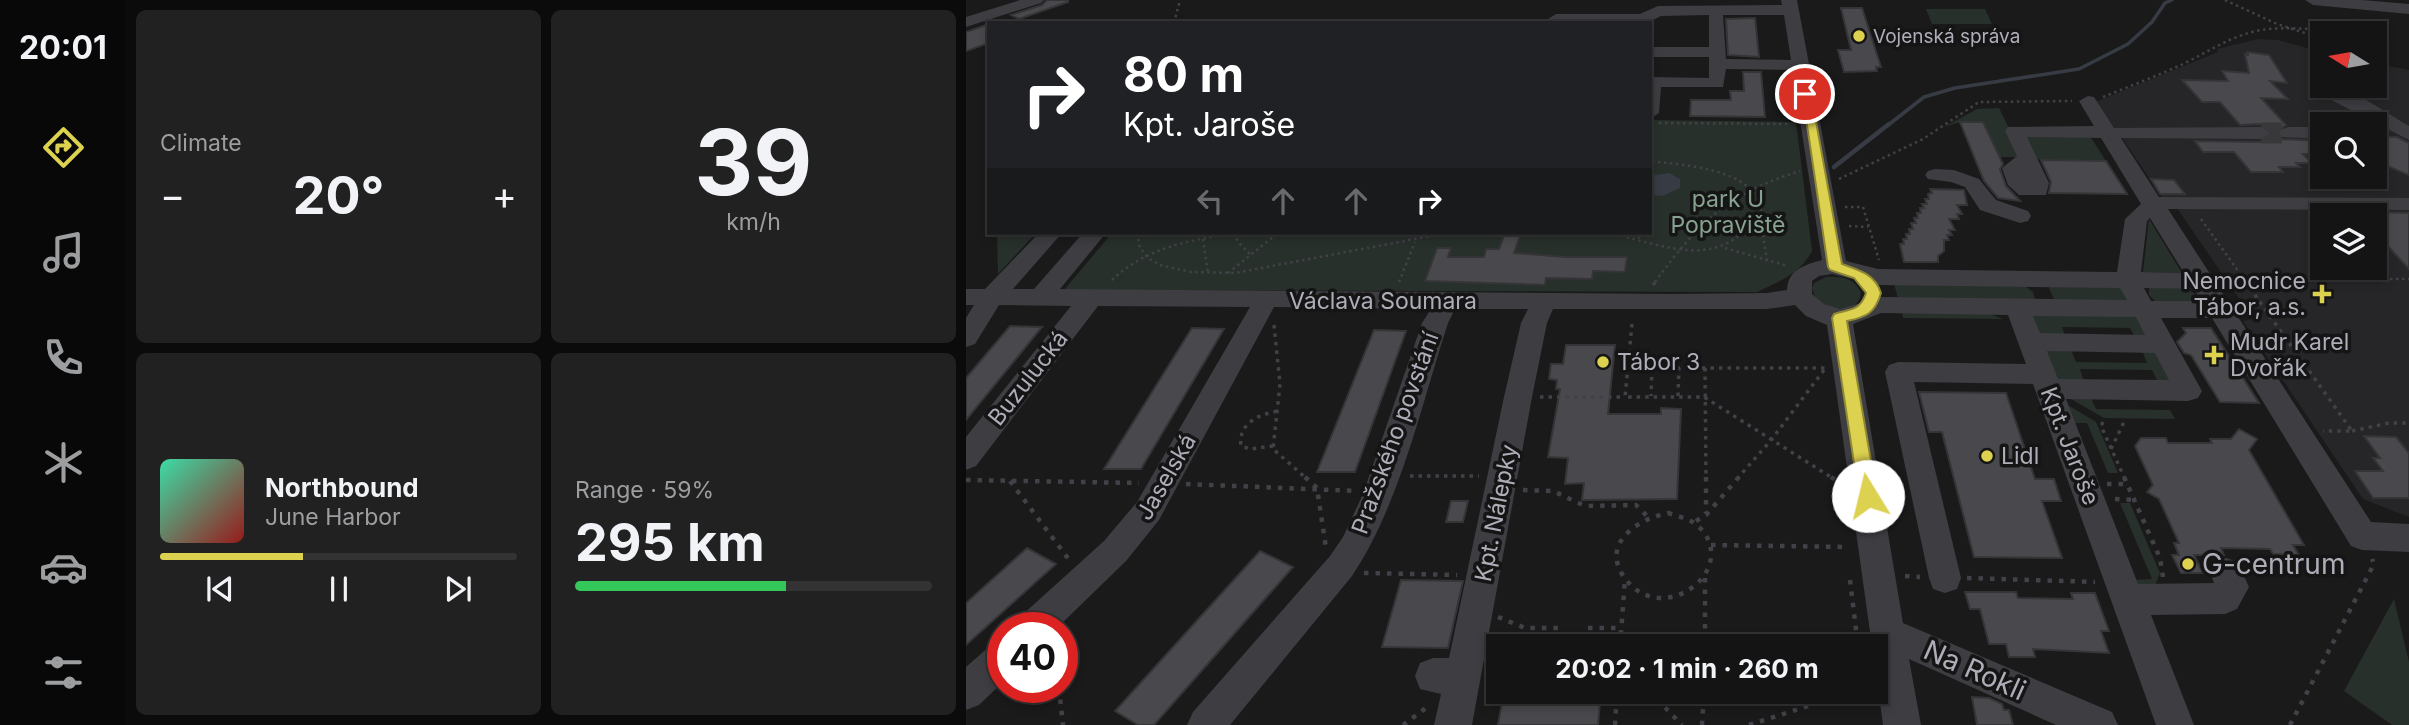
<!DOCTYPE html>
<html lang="en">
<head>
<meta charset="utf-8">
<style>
	:root { --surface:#141414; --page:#212122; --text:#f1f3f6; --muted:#9d9ea0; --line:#333334; --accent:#ddd150 }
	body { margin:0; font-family:Inter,sans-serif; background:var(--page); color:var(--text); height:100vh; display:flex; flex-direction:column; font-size:26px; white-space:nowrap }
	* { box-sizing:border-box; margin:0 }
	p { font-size:23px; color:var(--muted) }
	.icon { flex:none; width:38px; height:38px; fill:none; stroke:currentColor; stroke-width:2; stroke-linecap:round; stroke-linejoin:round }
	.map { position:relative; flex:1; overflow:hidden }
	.side { display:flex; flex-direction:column; gap:10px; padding:10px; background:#0b0b0b; width:840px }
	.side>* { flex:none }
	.guide { position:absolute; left:21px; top:21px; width:665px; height:214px; border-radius:0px; box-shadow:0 4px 10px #0003,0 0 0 2px var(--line); background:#202124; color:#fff; overflow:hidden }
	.needle { width:46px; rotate:281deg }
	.controls { position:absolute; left:1344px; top:21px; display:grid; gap:14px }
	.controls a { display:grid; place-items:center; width:77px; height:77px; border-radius:0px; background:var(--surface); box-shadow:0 4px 10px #0003,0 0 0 2px var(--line); font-size:35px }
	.speed { position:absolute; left:21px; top:612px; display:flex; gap:14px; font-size:35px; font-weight:700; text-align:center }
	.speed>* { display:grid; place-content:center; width:91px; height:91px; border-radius:50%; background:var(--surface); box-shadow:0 4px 10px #0003,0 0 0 2px var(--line); line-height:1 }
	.speed .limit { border:10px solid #d22; background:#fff; color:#111 }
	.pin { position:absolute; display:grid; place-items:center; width:60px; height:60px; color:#fff; margin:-30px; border:4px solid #fff; border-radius:50%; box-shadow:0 2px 7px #0007 }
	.me { position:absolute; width:77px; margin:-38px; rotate:351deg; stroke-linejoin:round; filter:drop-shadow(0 0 5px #0008) }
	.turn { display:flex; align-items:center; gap:24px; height:147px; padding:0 21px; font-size:32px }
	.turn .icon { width:91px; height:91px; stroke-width:2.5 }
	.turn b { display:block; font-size:49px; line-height:60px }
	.lanes { display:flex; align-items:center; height:66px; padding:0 21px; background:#0003; justify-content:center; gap:35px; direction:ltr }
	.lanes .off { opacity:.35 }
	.big { font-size:52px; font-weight:700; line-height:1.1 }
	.side .widget { flex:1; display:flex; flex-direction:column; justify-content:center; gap:10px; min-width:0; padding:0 24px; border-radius:10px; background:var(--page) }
	.side .dial { align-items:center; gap:0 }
	.dial b { font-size:91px; line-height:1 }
	.song { display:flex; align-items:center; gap:21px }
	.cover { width:84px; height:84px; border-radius:10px; background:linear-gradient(135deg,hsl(160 70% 55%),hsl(0 70% 35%)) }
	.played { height:7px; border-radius:4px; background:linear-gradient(90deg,var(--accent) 40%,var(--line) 40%) }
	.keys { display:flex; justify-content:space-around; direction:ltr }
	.heat { display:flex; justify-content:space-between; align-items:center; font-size:38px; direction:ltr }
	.charge { height:10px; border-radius:5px; background:linear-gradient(90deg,#34c759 59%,var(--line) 0) }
	.side .tiles { flex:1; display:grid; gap:10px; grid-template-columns:repeat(2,1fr) }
	.trip { position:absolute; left:520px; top:634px; width:402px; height:70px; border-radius:0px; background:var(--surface); box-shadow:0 4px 10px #0003,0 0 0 2px var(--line); font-weight:700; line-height:70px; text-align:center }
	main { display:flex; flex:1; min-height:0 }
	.dock { display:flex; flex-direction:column; width:126px; justify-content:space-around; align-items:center; background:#080808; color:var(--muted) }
	.dock .icon { width:49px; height:49px }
	.dock .on { color:var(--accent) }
	.dock b { font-size:32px; color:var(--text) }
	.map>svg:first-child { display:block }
	.built { fill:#262628; fill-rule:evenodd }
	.green { fill:#28302b }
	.water { fill:#363b44 }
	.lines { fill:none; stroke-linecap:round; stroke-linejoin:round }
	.stream-far1 { stroke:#363b44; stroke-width:3.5 }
	.stream { stroke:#363b44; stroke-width:4.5 }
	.building { fill:#49494d; stroke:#353437; stroke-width:2 }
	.minor-tunnel { stroke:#38383b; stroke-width:21; stroke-dasharray:21 10; stroke-linecap:butt }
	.path-far2 { stroke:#414147; stroke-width:2.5; stroke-dasharray:2.5 3.5; stroke-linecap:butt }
	.path-far1 { stroke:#414147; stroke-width:3.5; stroke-dasharray:3.5 5; stroke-linecap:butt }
	.path { stroke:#414147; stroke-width:4.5; stroke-dasharray:4.5 7; stroke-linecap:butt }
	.minor { fill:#3d3d42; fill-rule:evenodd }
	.route { fill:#ddd150; stroke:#908834; stroke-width:2 }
	.poi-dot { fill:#ddd150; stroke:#151516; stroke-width:2.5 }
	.labels { text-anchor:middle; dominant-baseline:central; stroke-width:7; stroke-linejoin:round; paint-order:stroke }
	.far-poi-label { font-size:19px; fill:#aeaeb9; stroke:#151516; text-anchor:start }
	.park-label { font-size:23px; fill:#87a28f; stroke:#151516 }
	.poi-label { font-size:23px; fill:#aeaeb9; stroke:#151516; text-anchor:start }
	.street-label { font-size:23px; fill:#aeaeb9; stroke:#151516 }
	.near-poi-label { font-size:28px; fill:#aeaeb9; stroke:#151516; text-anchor:start }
	.near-street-label { font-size:28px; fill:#aeaeb9; stroke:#151516 }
</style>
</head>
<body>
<main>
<nav class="dock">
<b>20:01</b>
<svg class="icon on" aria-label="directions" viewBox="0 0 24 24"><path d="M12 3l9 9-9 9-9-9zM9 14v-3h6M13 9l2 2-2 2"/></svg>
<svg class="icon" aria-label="music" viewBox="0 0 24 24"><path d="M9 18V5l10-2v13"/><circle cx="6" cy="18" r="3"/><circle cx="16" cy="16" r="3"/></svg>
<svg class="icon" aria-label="phone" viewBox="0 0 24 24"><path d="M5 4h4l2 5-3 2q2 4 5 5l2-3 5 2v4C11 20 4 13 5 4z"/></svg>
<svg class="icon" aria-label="climate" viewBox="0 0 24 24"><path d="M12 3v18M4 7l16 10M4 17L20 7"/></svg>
<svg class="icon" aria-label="car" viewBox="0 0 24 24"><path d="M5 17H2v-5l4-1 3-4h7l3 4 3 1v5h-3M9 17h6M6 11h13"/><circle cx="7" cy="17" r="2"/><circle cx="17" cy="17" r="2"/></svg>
<svg class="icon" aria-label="filters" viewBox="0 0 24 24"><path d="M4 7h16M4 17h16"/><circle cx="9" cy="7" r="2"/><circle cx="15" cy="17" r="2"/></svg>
</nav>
<section class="side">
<div class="tiles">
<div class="widget"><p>Climate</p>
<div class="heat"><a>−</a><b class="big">20°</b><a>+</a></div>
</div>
<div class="widget dial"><b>39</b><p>km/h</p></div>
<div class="widget">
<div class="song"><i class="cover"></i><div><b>Northbound</b><p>June Harbor</p></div></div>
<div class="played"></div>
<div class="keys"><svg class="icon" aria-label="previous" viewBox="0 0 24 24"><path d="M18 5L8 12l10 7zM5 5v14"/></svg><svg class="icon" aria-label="pause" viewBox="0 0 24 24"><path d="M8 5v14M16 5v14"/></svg><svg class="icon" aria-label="next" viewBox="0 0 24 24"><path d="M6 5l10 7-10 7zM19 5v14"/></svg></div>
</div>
<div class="widget"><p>Range · 59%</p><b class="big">295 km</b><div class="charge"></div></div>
</div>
</section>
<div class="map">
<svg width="1443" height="725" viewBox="0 0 1443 725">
	<rect width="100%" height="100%" fill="#1a1a1b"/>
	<!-- built -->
	<path class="built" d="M1292,39L1312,40L1356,52V86H1409V63L1443,70V517L1397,499L1277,321L1287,319L1211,208H1203L1155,136L1127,103L1252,52L1251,49ZM1356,124H1409V177H1356ZM1356,215H1409V268H1356Z"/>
	<!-- green -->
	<path class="green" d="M960,9H1019L1026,24H966Z
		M1033,108L1057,157H1034L1017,122H994L978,127L1011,109Z
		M684,120L830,122L846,251C834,274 814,281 791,292L98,290L146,233H684Z
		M1052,133H1122L1140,161L1065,159Z
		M1183,219L1216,273L1177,272Z
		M31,233H70L32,274Z
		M860,277C875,276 889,278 895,293C891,317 864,309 850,300L846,288L848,283Z
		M928,283L1059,286L1067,292L1069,299L1067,302L933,303Z
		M1082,285L1152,286L1160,292L1162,306L1090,305Z
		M1183,287L1221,289L1234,297L1235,302L1194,306L1183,295Z
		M936,313H1021L1037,319L937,318Z
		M1061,315L1172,316L1185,339H1170L1164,328L1096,327L1100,338H1070Z
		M1074,350H1105L1110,362L1181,363L1176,350L1191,351L1208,382H1192L1186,370L1114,369L1118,382H1087Z
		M1124,396L1130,409L1204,410L1209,419L1138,418L1105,399Z
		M1100,404L1130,422L1152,473H1142L1121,423H1103Z
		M1154,503H1164L1194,573L1190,583L1191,591H1178L1166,580L1186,579Z
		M1428,599L1443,662V725H1426L1378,691Z"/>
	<!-- water -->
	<path class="water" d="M703,173L714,179V188L696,196L684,195V176Z"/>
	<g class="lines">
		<!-- stream-far1 -->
		<path class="stream-far1" d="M921,126L958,97L989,88L1113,69L1162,44L1186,22L1199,3L1206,0"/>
		<!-- stream -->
		<path class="stream" d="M868,167L923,124"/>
	</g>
	<!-- building -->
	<path class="building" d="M81,0H102V2L53,19L45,15L76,5Z
		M875,8H896L915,67H910L911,71L878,72L872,50H885Z
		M789,18L793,57L762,55L760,19Z
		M23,24V43L0,51V32Z
		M1281,52L1303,55L1321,83L1304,81L1322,99L1295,98L1320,125L1311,131L1314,139L1356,141V154H1337L1346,163H1330L1334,167H1313L1317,172H1285L1268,152H1237L1229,141L1295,142L1307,134L1295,124L1274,125L1254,102H1236L1216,80L1262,81L1256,71L1283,73L1279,54L1282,55Z
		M777,72H795L799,117L724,116L725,100H765L764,91H778Z
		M994,122H1017L1037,164L1034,169L1040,186L1054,201L1032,198L1018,181Z
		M1409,137H1431L1443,143V175L1409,161Z
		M1075,160L1140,161L1161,194L1083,193L1085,182Z
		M1185,179L1208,180L1219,194H1194Z
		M964,189L998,190L1001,205H991L996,214H991L993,219H983L989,230H983L986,235H981L983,240H978V251L972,256V262H938L934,244H938L937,239H941L940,234H944L943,229H947L945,223H950L948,218H952L951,213H955L954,208H958L956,204H961L959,199H963L962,194L966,193Z
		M1409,212L1443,213V269L1409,232Z
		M539,233H555L548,253L600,257H661L659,272L627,271L626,279L580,278L579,285L459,281L471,248H485L482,257H518L520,249H533Z
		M44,326L76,327L0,420V378Z
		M226,328L258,329L175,469H138Z
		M1217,328H1245L1293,403L1254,402L1225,355L1218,353L1211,342L1220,333Z
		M408,330L440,331L389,472H351Z
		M600,345H649L642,414H695V408L715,409L711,499L616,500L618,483L599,484L602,458L582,457L594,389H590L591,380L583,379L585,364H597Z
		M953,392L1040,393L1069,479H1088L1095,501H1076L1096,558L1008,557L976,432H963Z
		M1273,429L1291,439L1283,450L1338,545H1327L1333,555L1307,554L1304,549L1255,548L1258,555H1228L1237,573H1215L1206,555H1213L1208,543H1213L1193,499L1181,492L1187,485L1169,446L1175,438H1200L1202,443H1246L1244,439H1265Z
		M1398,436L1430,437L1443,453V498H1407L1389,471H1417L1407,458H1414Z
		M485,501H502L497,522H480Z
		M61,548L90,564L0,645V603Z
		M294,551L327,567L188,725H172L149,711Z
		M435,580L497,581L482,648L416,647Z
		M999,592H1050L1052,598L1107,599L1105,593H1129L1143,631H1135L1143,653L1067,649L1069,657H1043L1040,644H1023L1014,609H1004Z
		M538,691H635L632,725H532Z
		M1006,697L1023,698L1036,704L1038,710H1043L1047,725H1011Z"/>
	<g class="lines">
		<!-- minor-tunnel -->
		<path class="minor-tunnel" d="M1295,133H1323"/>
		<!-- path-far2 -->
		<path class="path-far2" d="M1259,0L1311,24L1342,34
			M208,23L214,0
			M1137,97C1164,86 1191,76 1217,64C1240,53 1260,39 1286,32C1322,22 1363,38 1397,18
			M693,123L825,124
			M873,179L957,139L1013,102L1106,101
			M879,207H897L913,260
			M794,217L801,260
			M1235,219L1280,282
			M883,226L902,227
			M171,233L174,248L182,258L194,265L225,272L269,273L481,233
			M268,233L272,242L284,254
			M441,233L444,242
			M452,233L455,239
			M643,233C703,246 756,274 795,209C789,169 718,165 684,161
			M667,233L674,238
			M237,239L242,273
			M759,248L822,266
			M262,273L312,233
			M1256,278L1443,279
			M146,280C181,247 222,241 268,233
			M433,282L449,242
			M689,282C734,221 761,194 834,171"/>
		<!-- path-far1 -->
		<path class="path-far1" d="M1279,281L1386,431H1357
			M687,285L690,281
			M666,324L659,397H738L868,479
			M308,325L314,384L307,449L341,479
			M662,367H686L685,396
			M739,368L740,479
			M712,396L713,368H859
			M574,397H659
			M1137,422L1135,426L1159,479
			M1386,431L1423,423H1443
			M307,446L284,449L275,446C272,423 293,414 313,411
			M1145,449L1158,422
			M444,476H513
			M771,479L806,439L858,370"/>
		<!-- path -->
		<path class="path" d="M339,477L351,488L360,548
			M740,477V513
			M865,477L871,481
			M1158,477L1194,558L1197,577
			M0,480L173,483
			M44,481L104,561
			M220,484L391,491
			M1141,484H1160
			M557,490L587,491L619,506L670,505L681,516
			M1149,499L1168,500
			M702,513C711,516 724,519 731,525C779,568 693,634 656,574C636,541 675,518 702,513Z
			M730,521L740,515L773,477
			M745,545L880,547
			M398,573L491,575
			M939,576L954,577
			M739,578V646
			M1001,578L1129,582
			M884,580L892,646
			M532,617L559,628H598
			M622,628H656
			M654,646L659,579
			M93,688L97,725
			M683,691L716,725
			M437,725L464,705
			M649,725L651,691
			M736,725L738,691
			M783,725L889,691
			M1324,725L1408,564L1406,559"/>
		<!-- minor -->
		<path class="minor" d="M54,0H78L75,3L0,27V17Z
			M815,0H831L880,261L912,269L1151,272L1159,219L1175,204L1135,138L1061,137L1083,183L1080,195H1053L1042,185L1036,168L1051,156L1039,131L1042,127L1128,126L1113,101L1122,96L1128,97L1148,128L1295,127L1305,133L1295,139L1155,138L1193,197L1443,198V210L1202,209L1405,522L1443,524V552L1396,550L1385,546L1246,318H1195L1236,391L1232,398L1222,401L1100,399L1172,584L1248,583L1244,573L1248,562L1260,558L1272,562L1283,587L1271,609L1259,614L1185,615L1228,725H1190L1067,384L948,382L995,578L991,589L979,593L967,589L963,578L919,372L923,365L932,362L1060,364L1042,315L915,313L887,324L937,623L1146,712L1152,725H1090L943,659L955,725H917L910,673V646H906L861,325L840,316L829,305L801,309H587L581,323L566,397L506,725H468L475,694L454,689L449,676L454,663L467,658H483L538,397L555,323L562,309H489L482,323C455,406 434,504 386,576L264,725H221L227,712L364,556L377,537L397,494L456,323L465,309L308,307L193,520L160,561L91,628H50L55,616L138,541L171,502L284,307L132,306L10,466L0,470V437L105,306L33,305L9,344L0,347V318L8,305H0V289H19L73,233H96L47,289H68L117,233H140L94,289L704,294L801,293L821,290C822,269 839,265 856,260L826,70L760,69L757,87H695L693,113L684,119V77L743,78V57H684V47H743V15L695,16L681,23H586L582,19L590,14H674L692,6L816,5ZM757,15H818L825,60L760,59ZM1184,218L1218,273L1175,272L1181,221ZM866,274L912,285L1154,288L1161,300L915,297L874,309L858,304L846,294V281L853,276ZM1178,288L1228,289L1235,301H1185ZM1067,316L1170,317L1179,335L1074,333ZM1081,351L1189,353L1203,380L1092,379Z
			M1339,0H1396L1443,4V14L1347,5Z
			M1350,80L1356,81V86C1386,86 1418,112 1443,126V140L1344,89L1341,85Z
			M1323,127H1356V139L1316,137L1313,133L1316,129Z
			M969,169L988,170L1013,179L1030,200L1062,211L1065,216L1062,221L1054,223L1014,210L999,187L985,182L962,179L959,175L962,171Z
			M37,640V682L13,705L0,710V667L25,645Z"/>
	</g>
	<!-- route -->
	<path class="route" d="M836,91L845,94L876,264C893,270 909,274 915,293C909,313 901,317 881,321L911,496L909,502L902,504L896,502L893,496L866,318L868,314C884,309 894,311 900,293L888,278L864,270L862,267Z"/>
	<!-- markers -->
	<g class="poi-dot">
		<circle cx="893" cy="36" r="7"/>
		<path d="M1352.5 283.5h7v7h7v7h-7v7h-7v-7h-7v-7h7z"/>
		<path d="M1244.5 344.5h7v7h7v7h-7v7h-7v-7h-7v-7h7z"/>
		<circle cx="637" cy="362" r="7"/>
		<circle cx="1021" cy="456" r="7"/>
		<circle cx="1222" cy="564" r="7"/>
	</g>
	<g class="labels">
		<!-- far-poi labels -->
		<g class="far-poi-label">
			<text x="907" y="36">Vojenská správa</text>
		</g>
		<!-- park labels -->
		<g class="park-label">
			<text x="762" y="199">park U<tspan x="762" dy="26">Popraviště</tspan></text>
		</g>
		<!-- poi labels -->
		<g class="poi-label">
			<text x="1340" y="281" text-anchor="end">Nemocnice<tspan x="1340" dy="26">Tábor, a.s.</tspan></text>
			<text x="1264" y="342">Mudr Karel<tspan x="1264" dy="26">Dvořák</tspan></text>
			<text x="651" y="362">Tábor 3</text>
			<text x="1035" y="456">Lidl</text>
		</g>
		<!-- street labels -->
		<g class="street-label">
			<text x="417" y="301">Václava Soumara</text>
			<text transform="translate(62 378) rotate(-52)">Buzulucká</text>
			<text transform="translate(429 433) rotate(-70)">Pražského povstání</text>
			<text transform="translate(1104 446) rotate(69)">Kpt. Jaroše</text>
			<text transform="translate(200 477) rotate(-60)">Jaselská</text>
			<text transform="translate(530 513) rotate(-79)">Kpt. Nálepky</text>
		</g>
		<!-- near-poi labels -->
		<g class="near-poi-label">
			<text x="1236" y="564">G-centrum</text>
		</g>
		<!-- near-street labels -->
		<g class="near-street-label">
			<text transform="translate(1009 670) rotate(24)">Na Rokli</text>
		</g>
	</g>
</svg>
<div class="controls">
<a><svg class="needle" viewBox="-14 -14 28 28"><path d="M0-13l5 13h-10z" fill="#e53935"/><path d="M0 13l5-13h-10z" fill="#9d9ea0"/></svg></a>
<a><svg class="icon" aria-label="search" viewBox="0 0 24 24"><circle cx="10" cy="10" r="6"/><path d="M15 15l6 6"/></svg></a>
<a><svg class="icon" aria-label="layers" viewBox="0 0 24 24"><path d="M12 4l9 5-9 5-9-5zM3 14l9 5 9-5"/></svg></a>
</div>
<div class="speed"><div class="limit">40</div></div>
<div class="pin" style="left:839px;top:94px;background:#d93025"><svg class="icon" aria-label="arrive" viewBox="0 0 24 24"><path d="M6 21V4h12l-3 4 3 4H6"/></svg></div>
<svg class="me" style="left:902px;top:496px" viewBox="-20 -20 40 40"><circle r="19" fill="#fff"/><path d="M0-13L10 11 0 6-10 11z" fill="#ddd150"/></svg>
<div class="trip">20:02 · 1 min · 260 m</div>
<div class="guide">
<div class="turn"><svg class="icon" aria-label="right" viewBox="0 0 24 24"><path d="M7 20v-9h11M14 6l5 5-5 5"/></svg><div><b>80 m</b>Kpt. Jaroše</div></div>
<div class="lanes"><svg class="icon off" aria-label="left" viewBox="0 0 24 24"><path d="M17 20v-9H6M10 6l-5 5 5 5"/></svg><svg class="icon off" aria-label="ahead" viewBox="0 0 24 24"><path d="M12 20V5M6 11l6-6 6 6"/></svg><svg class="icon off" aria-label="ahead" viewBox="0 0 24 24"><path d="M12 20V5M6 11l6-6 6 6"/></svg><svg class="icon" aria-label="right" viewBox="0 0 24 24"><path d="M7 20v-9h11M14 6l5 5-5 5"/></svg></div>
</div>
</div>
</main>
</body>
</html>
